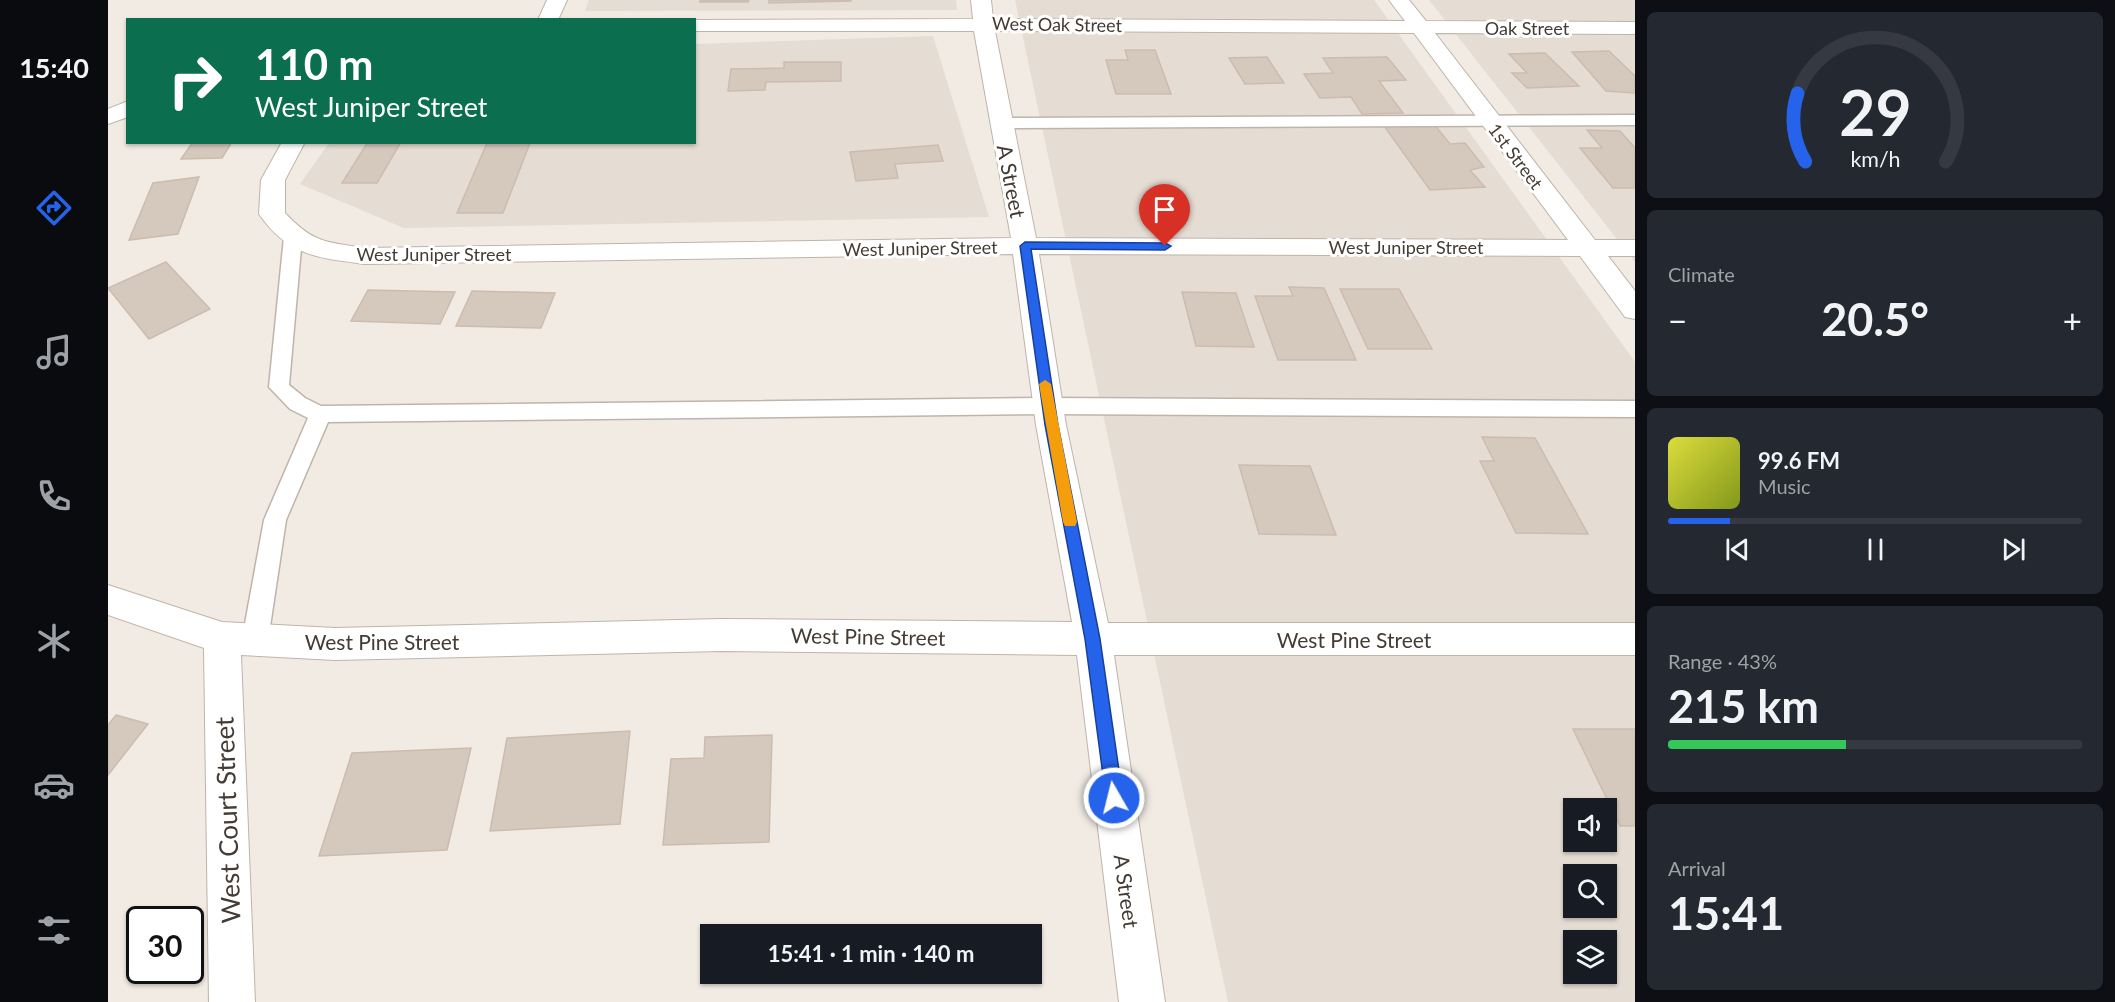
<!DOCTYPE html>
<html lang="en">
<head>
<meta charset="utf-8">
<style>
	:root { --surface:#171b24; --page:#242831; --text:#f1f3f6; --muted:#9ea1a6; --line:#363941; --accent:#2563eb }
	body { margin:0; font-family:Lato,sans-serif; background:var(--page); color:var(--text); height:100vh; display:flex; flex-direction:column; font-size:22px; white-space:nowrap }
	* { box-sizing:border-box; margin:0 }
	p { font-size:20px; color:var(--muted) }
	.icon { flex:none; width:33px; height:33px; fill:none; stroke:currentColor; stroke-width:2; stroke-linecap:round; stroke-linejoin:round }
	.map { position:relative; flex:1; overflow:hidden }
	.side { display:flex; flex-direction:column; gap:12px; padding:12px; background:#0d0f14; width:480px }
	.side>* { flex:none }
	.hud { position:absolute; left:18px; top:18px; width:570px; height:126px; border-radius:0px; box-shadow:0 2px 4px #0004; background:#0b6e4f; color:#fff; overflow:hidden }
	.buttons { position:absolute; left:1455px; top:798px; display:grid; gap:12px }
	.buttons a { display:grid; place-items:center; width:54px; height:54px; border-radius:0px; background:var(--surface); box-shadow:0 2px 4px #0004; font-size:30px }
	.speed { position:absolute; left:18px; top:906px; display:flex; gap:12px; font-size:30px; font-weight:700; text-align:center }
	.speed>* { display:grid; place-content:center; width:78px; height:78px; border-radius:50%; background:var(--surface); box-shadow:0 2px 4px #0004; line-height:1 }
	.speed .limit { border:3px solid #111; border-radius:9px; background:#fff; color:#111 }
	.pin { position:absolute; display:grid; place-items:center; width:51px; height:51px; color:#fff; margin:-62px -26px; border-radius:50% 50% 50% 0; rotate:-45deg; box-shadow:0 0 6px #0007 }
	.pin .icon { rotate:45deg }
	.me { position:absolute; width:66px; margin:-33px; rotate:352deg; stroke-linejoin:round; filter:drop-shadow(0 0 4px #0008) }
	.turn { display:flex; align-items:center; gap:21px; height:126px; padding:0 30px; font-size:27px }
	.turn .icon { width:78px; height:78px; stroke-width:2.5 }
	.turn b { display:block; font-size:42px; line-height:51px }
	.big { font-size:45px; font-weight:700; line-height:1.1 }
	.side .card { flex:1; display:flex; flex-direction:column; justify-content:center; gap:9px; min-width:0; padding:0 21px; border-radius:9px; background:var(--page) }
	.side .dial { align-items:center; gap:0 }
	.dial svg { height:156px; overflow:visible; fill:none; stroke:var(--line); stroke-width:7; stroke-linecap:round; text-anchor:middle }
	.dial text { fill:var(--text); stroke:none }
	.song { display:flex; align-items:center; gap:18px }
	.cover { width:72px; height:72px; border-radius:9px; background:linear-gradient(135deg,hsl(60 70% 55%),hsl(70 70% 35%)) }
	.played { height:6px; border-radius:3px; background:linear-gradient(90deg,var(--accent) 15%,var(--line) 15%) }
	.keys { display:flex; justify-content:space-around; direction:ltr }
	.heat { display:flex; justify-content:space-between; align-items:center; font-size:33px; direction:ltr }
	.charge { height:9px; border-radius:4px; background:linear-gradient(90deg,#34c759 43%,var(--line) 0) }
	.trip { position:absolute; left:592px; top:924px; width:342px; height:60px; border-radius:0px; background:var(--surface); box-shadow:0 2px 4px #0004; font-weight:700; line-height:60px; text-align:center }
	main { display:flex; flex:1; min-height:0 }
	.dock { display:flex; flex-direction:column; width:108px; justify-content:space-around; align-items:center; background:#090b0e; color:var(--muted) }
	.dock .icon { width:42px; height:42px }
	.dock .active { color:var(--accent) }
	.dock b { font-size:27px; color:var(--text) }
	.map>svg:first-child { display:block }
	.residential { fill:#e5dcd3; fill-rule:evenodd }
	.building { fill:#d5c8bd; stroke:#cdbcae; stroke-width:1.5 }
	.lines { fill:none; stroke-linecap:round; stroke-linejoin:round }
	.lane-casing { stroke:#bfb4aa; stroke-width:3 }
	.street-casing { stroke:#bfb4aa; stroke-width:2 }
	.lane { fill:#fff; fill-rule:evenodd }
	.street { fill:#fff; fill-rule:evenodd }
	.route { fill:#2563eb; stroke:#184099; stroke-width:1.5 }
	.slow { fill:#f59e0b }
	.labels { text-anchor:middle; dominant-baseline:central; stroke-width:6; stroke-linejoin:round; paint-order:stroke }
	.far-street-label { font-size:18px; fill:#433b34; stroke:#fff }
	.street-label { font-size:21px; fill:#433b34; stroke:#fff }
	.near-street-label { font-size:26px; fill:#433b34; stroke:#fff }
</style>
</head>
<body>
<main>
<nav class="dock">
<b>15:40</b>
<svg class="icon active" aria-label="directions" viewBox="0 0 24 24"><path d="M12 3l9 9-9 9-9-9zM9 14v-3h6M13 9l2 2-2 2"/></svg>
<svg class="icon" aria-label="music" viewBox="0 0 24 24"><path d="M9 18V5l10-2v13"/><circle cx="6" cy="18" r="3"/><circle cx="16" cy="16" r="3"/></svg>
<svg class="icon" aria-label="phone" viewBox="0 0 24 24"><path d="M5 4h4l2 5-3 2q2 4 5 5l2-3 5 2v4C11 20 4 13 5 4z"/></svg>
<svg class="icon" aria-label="climate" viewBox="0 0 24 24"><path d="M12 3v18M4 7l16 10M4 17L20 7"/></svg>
<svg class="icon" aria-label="car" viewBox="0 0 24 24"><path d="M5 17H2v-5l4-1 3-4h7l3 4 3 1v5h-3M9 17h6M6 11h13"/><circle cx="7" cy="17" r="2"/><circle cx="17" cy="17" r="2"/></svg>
<svg class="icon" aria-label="filters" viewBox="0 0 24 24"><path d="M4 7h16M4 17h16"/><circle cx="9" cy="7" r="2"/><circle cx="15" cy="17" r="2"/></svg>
</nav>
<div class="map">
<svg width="1527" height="1002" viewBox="0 0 1527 1002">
	<rect width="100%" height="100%" fill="#f1ebe4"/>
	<!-- residential -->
	<path class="residential" d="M481,0H848L849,10L477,11Z
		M907,0H1266L1527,362V1002H1120ZM1466,808H1498V842H1466ZM1466,874H1498V908H1466ZM1466,940H1498V974H1466Z
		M1321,0H1527V262Z
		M825,36L881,217L296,228L192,184L221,143L586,142L587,44Z"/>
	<!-- building -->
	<path class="building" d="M592,0H641L640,2H592Z
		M661,0H743V1L661,3Z
		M1017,50H1047L1063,94H1008L998,60H1020Z
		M1501,51L1527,76V93L1498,91L1464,52Z
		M1437,53L1471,86L1419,88L1404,73H1419L1401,54Z
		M1159,57L1176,83L1137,84L1121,58Z
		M1279,57L1298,80L1271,81L1295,113L1254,114L1243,97L1212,98L1196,74L1225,73L1215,58Z
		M676,62H733V81L658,82L657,90L620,91L623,69L676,68Z
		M1326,124L1342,144L1357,143L1376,167L1362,170L1377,187L1322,190L1276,126Z
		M1479,130L1512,131L1527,148V188H1505L1472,148H1494Z
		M85,142H124L114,158L73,159Z
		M260,142H293L269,183H234Z
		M379,143H422L395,213H349Z
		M830,145L835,161L787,164L790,178L748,181L742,152Z
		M91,177L70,234L21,240L45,183Z
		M58,262L102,309L41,339L0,288Z
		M1181,287L1216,288L1248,360H1170L1147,296H1185Z
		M1232,289H1291L1324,349H1260Z
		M260,290L347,292L332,324L243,321Z
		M364,291L447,293L433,328L348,326Z
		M1074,292L1128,293L1146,347L1088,346Z
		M1374,437L1427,438L1480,534L1408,533L1372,461H1386Z
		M1131,465L1202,466L1228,535L1151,534Z
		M8,715L40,724L0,775V725Z
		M1465,729H1527V826H1512Z
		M522,731L512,824L382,831L399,738Z
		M664,735L661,842L555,845L563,759L596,758L597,737Z
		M363,748L339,850L211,856L244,753Z"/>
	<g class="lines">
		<!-- lane casing -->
		<g class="lane-casing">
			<path id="lane" d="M1527,115V125L893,128L885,123L893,118Z
				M185,232L191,233L194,237L181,385L197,398L213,406L941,398L1527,401V417L941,414L220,422L178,520L160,640L156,648L147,651L138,648L134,640L156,520L200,418L182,409L161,387L176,237L179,233Z"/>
		</g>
		<!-- street casing -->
		<g class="street-casing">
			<path id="street" d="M439,0H459L450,20H430Z
				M863,0H883L885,19L1297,21L1281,0H1301L1318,21L1527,22V34L1327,33L1487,240H1527V256H1500L1527,291V319L1517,317L1472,256L931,254L958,425L1000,623H1527V655H1006L1057,1002H1011L969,655L613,651L227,660L133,655L147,1002H101L96,648L0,615V585L114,622L227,628L613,619L964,622L928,425L905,254L257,264C210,258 180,256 151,214L153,180L174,142H197L177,180V213C205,243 218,242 257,248L903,238L866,31H586V20H584L865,19ZM887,31L1306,33L1460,240L928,238Z
				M20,101V117L0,124V109Z"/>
		</g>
		<!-- lane -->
		<use href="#lane" class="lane"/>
		<!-- street -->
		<use href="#street" class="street"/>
	</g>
	<!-- route -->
	<path class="route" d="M917,242L1057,243L1063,246L1057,250L923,249L950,425L992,639L1015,798L1012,804L1006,806L1000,804L998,798L977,639L937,425L912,246Z"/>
	<!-- slow -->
	<path class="slow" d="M937,380L943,384L969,522L967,526H957L955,522L931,384Z"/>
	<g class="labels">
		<!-- far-street labels -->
		<g class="far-street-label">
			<text transform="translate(949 24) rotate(1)">West Oak Street</text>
			<text x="1419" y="28">Oak Street</text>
			<text transform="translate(1408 156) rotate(53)">1st Street</text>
			<text x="1298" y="247">West Juniper Street</text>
			<text transform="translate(812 248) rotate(-1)">West Juniper Street</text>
			<text x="326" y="254">West Juniper Street</text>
		</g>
		<!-- street labels -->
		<g class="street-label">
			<text transform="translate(904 181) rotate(79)">A Street</text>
			<text transform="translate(760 636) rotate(1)">West Pine Street</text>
			<text x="1246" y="639">West Pine Street</text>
			<text x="274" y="641">West Pine Street</text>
			<text transform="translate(1019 891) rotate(82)">A Street</text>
		</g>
		<!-- near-street labels -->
		<g class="near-street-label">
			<text transform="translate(119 820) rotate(-92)">West Court Street</text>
		</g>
	</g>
</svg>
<div class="buttons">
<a><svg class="icon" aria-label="sound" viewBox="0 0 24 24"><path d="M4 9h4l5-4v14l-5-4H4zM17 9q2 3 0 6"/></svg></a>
<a><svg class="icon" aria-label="search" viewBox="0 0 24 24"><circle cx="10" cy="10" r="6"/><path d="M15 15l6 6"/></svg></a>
<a><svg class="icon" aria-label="layers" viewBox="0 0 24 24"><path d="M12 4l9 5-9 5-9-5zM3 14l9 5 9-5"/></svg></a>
</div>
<div class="speed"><div class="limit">30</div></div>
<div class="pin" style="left:1057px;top:246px;background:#d93025"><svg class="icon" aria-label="arrive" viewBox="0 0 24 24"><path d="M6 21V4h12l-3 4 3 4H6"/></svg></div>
<svg class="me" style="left:1006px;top:798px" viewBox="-20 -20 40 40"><circle r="17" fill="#2563eb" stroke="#fff" stroke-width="3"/><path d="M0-11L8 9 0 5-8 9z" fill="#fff"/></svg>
<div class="trip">15:41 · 1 min · 140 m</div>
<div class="hud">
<div class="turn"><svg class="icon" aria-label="right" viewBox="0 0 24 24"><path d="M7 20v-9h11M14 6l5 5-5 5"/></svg><div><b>110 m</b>West Juniper Street</div></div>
</div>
</div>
<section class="side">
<div class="card dial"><svg viewBox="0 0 100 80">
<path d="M14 69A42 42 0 1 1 86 69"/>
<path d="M14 69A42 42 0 0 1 10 34" stroke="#2563eb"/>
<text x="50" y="56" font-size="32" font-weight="700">29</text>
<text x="50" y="72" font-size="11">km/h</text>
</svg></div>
<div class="card"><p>Climate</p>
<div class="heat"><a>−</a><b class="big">20.5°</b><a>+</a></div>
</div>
<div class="card">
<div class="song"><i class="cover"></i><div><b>99.6 FM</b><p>Music</p></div></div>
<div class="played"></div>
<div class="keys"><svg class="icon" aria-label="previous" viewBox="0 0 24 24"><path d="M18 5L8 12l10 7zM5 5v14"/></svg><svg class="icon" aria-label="pause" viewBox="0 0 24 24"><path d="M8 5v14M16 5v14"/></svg><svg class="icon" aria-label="next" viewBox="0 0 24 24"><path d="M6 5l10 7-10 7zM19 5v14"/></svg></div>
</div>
<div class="card"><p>Range · 43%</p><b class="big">215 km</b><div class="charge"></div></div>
<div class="card"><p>Arrival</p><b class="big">15:41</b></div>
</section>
</main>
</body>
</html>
